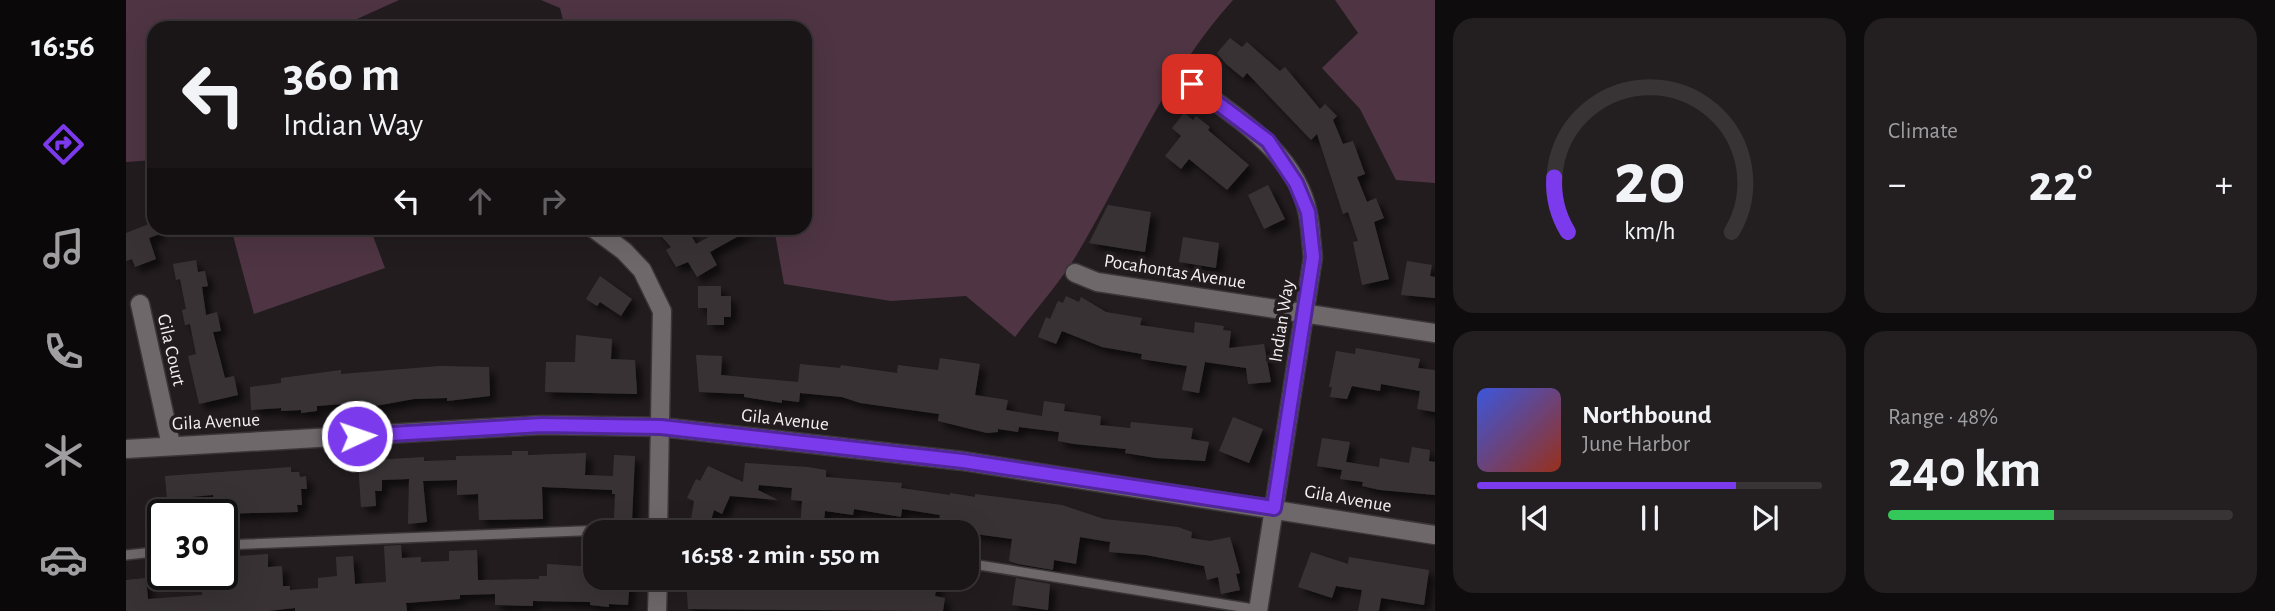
<!DOCTYPE html>
<html lang="en">
<head>
<meta charset="utf-8">
<style>
	:root { --surface:#1a1517; --page:#231e20; --text:#f1f3f6; --muted:#9f9fa1; --line:#383436; --accent:#7c3aed }
	body { margin:0; font-family:"Alegreya Sans",sans-serif; background:var(--page); color:var(--text); height:100vh; display:flex; flex-direction:column; font-size:26px; white-space:nowrap }
	* { box-sizing:border-box; margin:0 }
	p { font-size:23px; color:var(--muted) }
	.icon { flex:none; width:38px; height:38px; fill:none; stroke:currentColor; stroke-width:2; stroke-linecap:round; stroke-linejoin:round }
	.map { position:relative; flex:1; overflow:hidden }
	.drawer { display:flex; flex-direction:column; gap:18px; padding:18px; background:#0e0c0d; width:840px }
	.drawer>* { flex:none }
	.banner { position:absolute; left:21px; top:21px; width:665px; height:214px; border-radius:21px; box-shadow:0 7px 28px #0002,0 0 0 2px var(--line); background:#1a1517; color:var(--text); overflow:hidden }
	.speed { position:absolute; left:21px; top:499px; display:flex; gap:14px; font-size:35px; font-weight:700; text-align:center }
	.speed>* { display:grid; place-content:center; width:91px; height:91px; border-radius:50%; background:var(--surface); box-shadow:0 7px 28px #0002,0 0 0 2px var(--line); line-height:1 }
	.speed .limit { border:4px solid #111; border-radius:10px; background:#fff; color:#111 }
	.pin { position:absolute; display:grid; place-items:center; width:60px; height:60px; color:#fff; margin:-30px; border-radius:14px; box-shadow:0 4px 10px #0006 }
	.me { position:absolute; width:77px; margin:-38px; rotate:87deg; stroke-linejoin:round; filter:drop-shadow(0 0 5px #0008) }
	.turn { display:flex; align-items:center; gap:24px; height:147px; padding:0 21px; font-size:32px }
	.turn .icon { width:91px; height:91px; stroke-width:2.5 }
	.turn b { display:block; font-size:49px; line-height:60px }
	.lanes { display:flex; align-items:center; height:66px; padding:0 21px; background:#0003; justify-content:center; gap:35px; direction:ltr }
	.lanes .off { opacity:.35 }
	.big { font-size:52px; font-weight:700; line-height:1.1 }
	.drawer .tile { flex:1; display:flex; flex-direction:column; justify-content:center; gap:10px; min-width:0; padding:0 24px; border-radius:21px; background:var(--page) }
	.drawer .dial { align-items:center; gap:0 }
	.dial svg { height:182px; overflow:visible; fill:none; stroke:var(--line); stroke-width:7; stroke-linecap:round; text-anchor:middle }
	.dial text { fill:var(--text); stroke:none }
	.song { display:flex; align-items:center; gap:21px }
	.cover { width:84px; height:84px; border-radius:10px; background:linear-gradient(135deg,hsl(230 70% 55%),hsl(10 70% 35%)) }
	.played { height:7px; border-radius:4px; background:linear-gradient(90deg,var(--accent) 75%,var(--line) 75%) }
	.keys { display:flex; justify-content:space-around; direction:ltr }
	.heat { display:flex; justify-content:space-between; align-items:center; font-size:38px; direction:ltr }
	.charge { height:10px; border-radius:5px; background:linear-gradient(90deg,#34c759 48%,var(--line) 0) }
	.drawer .tiles { flex:1; display:grid; gap:18px; grid-template-columns:repeat(2,1fr) }
	.trip { position:absolute; left:457px; top:520px; width:396px; height:70px; border-radius:21px; background:var(--surface); box-shadow:0 7px 28px #0002,0 0 0 2px var(--line); font-weight:700; line-height:70px; text-align:center }
	main { display:flex; flex:1; min-height:0 }
	.tabs { display:flex; flex-direction:column; width:126px; justify-content:space-around; align-items:center; background:#0a0809; color:var(--muted) }
	.tabs .icon { width:49px; height:49px }
	.tabs .current { color:var(--accent) }
	.tabs b { font-size:32px; color:var(--text) }
	.map>svg:first-child { display:block }
	.green { fill:#4f3543 }
	.building { fill:#393336; filter:url(#shadow) }
	.lines { fill:none; stroke-linecap:round; stroke-linejoin:round }
	.service-casing { stroke:#3a3638; stroke-width:12 }
	.minor-casing { stroke:#3a3638; stroke-width:21 }
	.service { stroke:#6e686b; stroke-width:9 }
	.minor { stroke:#6e686b; stroke-width:18 }
	.route-casing { stroke:#51269a; stroke-width:18 }
	.route { stroke:#7c3aed; stroke-width:12 }
	.labels { text-anchor:middle; dominant-baseline:central; stroke-width:7; stroke-linejoin:round; paint-order:stroke }
	.street-label { font-size:19px; fill:#f4f0f2; stroke:#221c1f }
</style>
</head>
<body>
<main>
<nav class="tabs">
<b>16:56</b>
<svg class="icon current" aria-label="directions" viewBox="0 0 24 24"><path d="M12 3l9 9-9 9-9-9zM9 14v-3h6M13 9l2 2-2 2"/></svg>
<svg class="icon" aria-label="music" viewBox="0 0 24 24"><path d="M9 18V5l10-2v13"/><circle cx="6" cy="18" r="3"/><circle cx="16" cy="16" r="3"/></svg>
<svg class="icon" aria-label="phone" viewBox="0 0 24 24"><path d="M5 4h4l2 5-3 2q2 4 5 5l2-3 5 2v4C11 20 4 13 5 4z"/></svg>
<svg class="icon" aria-label="climate" viewBox="0 0 24 24"><path d="M12 3v18M4 7l16 10M4 17L20 7"/></svg>
<svg class="icon" aria-label="car" viewBox="0 0 24 24"><path d="M5 17H2v-5l4-1 3-4h7l3 4 3 1v5h-3M9 17h6M6 11h13"/><circle cx="7" cy="17" r="2"/><circle cx="17" cy="17" r="2"/></svg>
</nav>
<div class="map">
<svg width="1309" height="611" viewBox="0 0 1309 611">
	<defs>
		<filter id="shadow"><feDropShadow dx="6" dy="6" stdDeviation="3.5" flood-color="#0009"/></filter>
	</defs>
	<rect width="100%" height="100%" fill="#221c1f"/>
	<!-- green -->
	<path class="green" d="M0,0H273L231,19L229,28H28V160L0,162Z
		M415,0H1107C1039,75 1002,169 950,256C933,284 909,310 889,337L840,296L765,301L658,284L648,228H679V28H439L434,8Z
		M1209,0H1309V183L1270,180L1234,109L1196,68L1232,33Z
		M105,228H244L259,268L128,314Z"/>
	<!-- building -->
	<path class="building" d="M1104,38L1116,47L1121,42L1154,71L1159,67L1194,109L1199,104L1211,116L1207,120L1217,144L1227,141L1239,174L1231,177L1241,202L1250,198L1258,218L1248,222L1263,279L1236,285L1227,242L1232,241L1222,212L1217,214L1191,134L1185,140L1121,73L1117,78L1100,64L1091,53Z
		M1058,113L1067,120L1070,116L1084,127L1082,130L1123,165L1101,190L1063,159L1055,169L1039,156L1055,136L1046,128Z
		M1142,185L1159,219L1138,229L1122,195Z
		M982,205L1025,212L1019,252L963,243Z
		M28,222V228H32L34,234L23,238L30,259L9,267L6,259L0,261V233Z
		M528,228H561L570,244L599,228H627L584,252L591,265L571,277L562,262L550,267L540,250L545,247Z
		M1057,237L1093,243L1090,268L1053,262Z
		M70,260L72,272L79,271L82,286L76,287L80,315L91,312L95,331L87,332L99,378L108,376L112,395L73,404L62,356L70,354L64,324L59,325L56,310L60,309L54,279L50,280L47,264Z
		M1281,261L1306,265L1304,276L1309,277V298L1275,295Z
		M474,276L506,299L495,316L474,302L471,306L460,299Z
		M572,286H595V296H605V317H598V325H581V308H572Z
		M940,296L953,302L955,297L980,312L1016,318L1014,325L1068,333L1069,322L1098,326L1097,330L1105,331L1103,348L1138,344L1145,382L1122,384L1120,368L1079,362L1073,393L1056,390L1061,366L1015,359L1016,354L976,347L936,331L930,344L912,337L920,317L924,319L932,301L937,303Z
		M450,335L486,339L485,359L509,360L511,394L419,392L420,362H449Z
		M1230,348L1294,359L1292,368L1309,370V412L1291,409L1294,391L1255,384L1254,391L1226,386L1221,399L1204,397L1206,387H1203L1210,351L1229,354Z
		M570,355L596,356L595,375L672,382L674,364L714,368L715,365L771,373L772,365L812,370L814,358L854,364L849,395L882,400L880,410L916,416L918,401L939,404L938,411L975,416L974,425L1004,428L1005,422L1067,428L1065,439L1083,442L1079,461L1030,458L999,453L1000,449L948,444L932,441L933,432L893,427L892,432L872,429V432L861,433L812,421L813,414L734,403L716,397L674,393L673,402L656,400V403L618,397V394L573,392Z
		M314,366L363,367L364,396L321,401V398L288,399L249,406H229V403L191,406V411L175,413V410L155,411V408L125,410L124,387L155,383V378L215,370V374Z
		M1107,417L1137,429L1123,463L1093,451Z
		M1196,438L1224,442L1220,462L1253,467L1254,458L1283,463L1286,447L1304,450L1303,461L1309,462V495L1254,490L1236,486L1237,482L1214,479L1216,470L1191,466Z
		M386,451H402V455L460,453L459,475L487,476L488,455L509,456L506,521L488,520L489,494H486V490L416,487L417,519L353,520L352,494L331,495V480L297,481L301,522L282,524L283,479L256,480V491H249L250,506L235,507L232,461L298,457V461L330,460V456L386,455Z
		M619,463L682,467L700,470V477L776,483L775,488L824,495V493L849,497V494L936,505L978,519L1052,527L1066,532L1065,538L1084,541L1104,537L1114,573L1110,574L1114,590L1095,594L1092,577L1081,580L1078,566L1020,555L983,552L984,542L954,537L950,564L928,560L927,570L892,564L883,561L886,539L842,533L843,525L813,521L814,515L776,509L775,517L728,509L727,515L699,511L697,531L674,529L676,501L665,500L666,488L633,485L632,490L652,500L604,496L596,514L588,510L584,524L565,520L568,501L561,498L570,479L574,481L582,466L617,482Z
		M165,467V472H173L174,477L180,476L181,489H175L176,505H171L172,512L89,514L87,495L41,499L39,476Z
		M275,545L276,558L295,557V562L323,561V551L351,550L352,580L413,579V576H421V564L469,567V578H504L502,605L483,604V607L464,605V602L407,601V606L369,605V594L334,595V599L280,603L281,611H169V608L142,611H0V580L20,578L22,599L76,595L77,574H96V557L142,554V567L156,566L157,586H164V590L192,588V578L211,576L210,557L227,556L229,584L260,582L258,546Z
		M1185,552L1222,564L1223,557L1303,570L1298,605L1255,598L1253,611H1232L1236,590L1210,586L1206,598L1172,587Z
		M560,578L652,582L745,592L746,586L758,588L759,578H812L809,596L819,598L817,611L562,609Z
		M890,578L924,584L922,610L886,605Z"/>
	<g class="lines">
		<!-- service casing -->
		<g class="service-casing">
			<path id="service" d="M96,545L532,528L569,532
				M0,555L37,551
				M840,563L1134,610"/>
		</g>
		<!-- minor casing -->
		<g class="minor-casing">
			<path id="minor" d="M1066,84C1111,118 1171,154 1182,214C1185,228 1185,243 1187,257L1132,611
				M467,228L498,251L516,270L536,311L532,532
				M949,273L971,282L1309,333
				M14,304L45,445
				M0,449L416,425L535,427L837,461L1309,535
				M531,611L532,578"/>
		</g>
		<!-- service -->
		<use href="#service" class="service"/>
		<!-- minor -->
		<use href="#minor" class="minor"/>
	</g>
	<g class="lines">
		<!-- route casing -->
		<g class="route-casing">
			<path id="route" d="M231,436L416,425L535,427L837,461L1148,508L1187,257L1182,212L1170,183L1142,141L1066,84"/>
		</g>
		<!-- route -->
		<use href="#route" class="route"/>
	</g>
	<g class="labels">
		<!-- street labels -->
		<g class="street-label">
			<text transform="translate(1049 272) rotate(9)">Pocahontas Avenue</text>
			<text transform="translate(1156 321) rotate(-81)">Indian Way</text>
			<text transform="translate(45 350) rotate(77)">Gila Court</text>
			<text transform="translate(659 420) rotate(6)">Gila Avenue</text>
			<text transform="translate(90 422) rotate(-3)">Gila Avenue</text>
			<text transform="translate(1222 499) rotate(10)">Gila Avenue</text>
		</g>
	</g>
</svg>
<div class="speed"><div class="limit">30</div></div>
<div class="pin" style="left:1066px;top:84px;background:#d93025"><svg class="icon" aria-label="arrive" viewBox="0 0 24 24"><path d="M6 21V4h12l-3 4 3 4H6"/></svg></div>
<svg class="me" style="left:231px;top:436px" viewBox="-20 -20 40 40"><circle r="17" fill="#7c3aed" stroke="#fff" stroke-width="3"/><path d="M0-11L8 9 0 5-8 9z" fill="#fff"/></svg>
<div class="trip">16:58 · 2 min · 550 m</div>
<div class="banner">
<div class="turn"><svg class="icon" aria-label="left" viewBox="0 0 24 24"><path d="M17 20v-9H6M10 6l-5 5 5 5"/></svg><div><b>360 m</b>Indian Way</div></div>
<div class="lanes"><svg class="icon" aria-label="left" viewBox="0 0 24 24"><path d="M17 20v-9H6M10 6l-5 5 5 5"/></svg><svg class="icon off" aria-label="ahead" viewBox="0 0 24 24"><path d="M12 20V5M6 11l6-6 6 6"/></svg><svg class="icon off" aria-label="right" viewBox="0 0 24 24"><path d="M7 20v-9h11M14 6l5 5-5 5"/></svg></div>
</div>
</div>
<section class="drawer">
<div class="tiles">
<div class="tile dial"><svg viewBox="0 0 100 80">
<path d="M14 69A42 42 0 1 1 86 69"/>
<path d="M14 69A42 42 0 0 1 8 45" stroke="#7c3aed"/>
<text x="50" y="56" font-size="32" font-weight="700">20</text>
<text x="50" y="72" font-size="11">km/h</text>
</svg></div>
<div class="tile"><p>Climate</p>
<div class="heat"><a>−</a><b class="big">22°</b><a>+</a></div>
</div>
<div class="tile">
<div class="song"><i class="cover"></i><div><b>Northbound</b><p>June Harbor</p></div></div>
<div class="played"></div>
<div class="keys"><svg class="icon" aria-label="previous" viewBox="0 0 24 24"><path d="M18 5L8 12l10 7zM5 5v14"/></svg><svg class="icon" aria-label="pause" viewBox="0 0 24 24"><path d="M8 5v14M16 5v14"/></svg><svg class="icon" aria-label="next" viewBox="0 0 24 24"><path d="M6 5l10 7-10 7zM19 5v14"/></svg></div>
</div>
<div class="tile"><p>Range · 48%</p><b class="big">240 km</b><div class="charge"></div></div>
</div>
</section>
</main>
</body>
</html>
